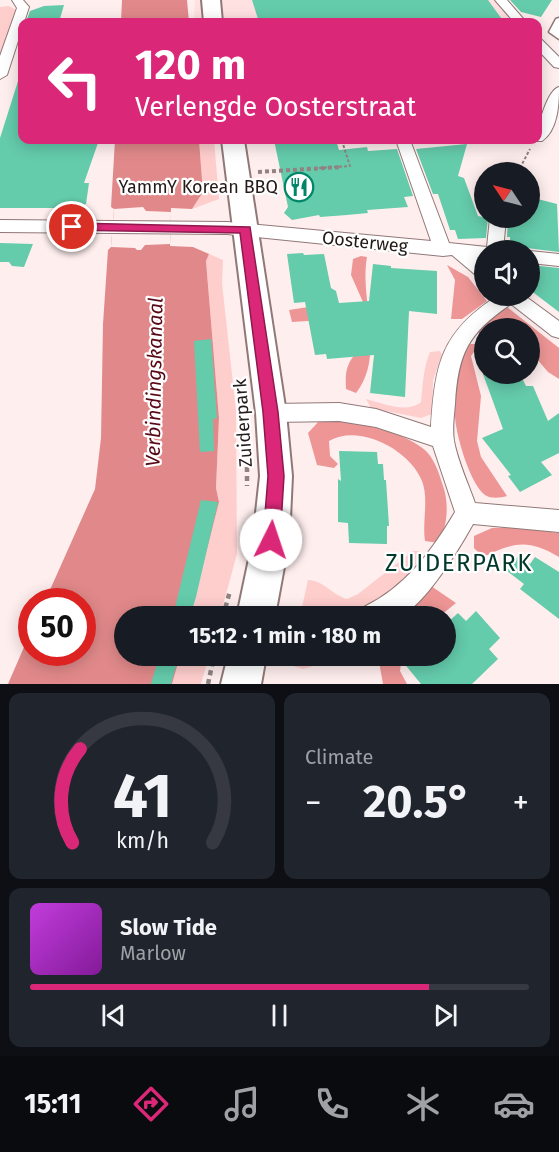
<!DOCTYPE html>
<html lang="en">
<head>
<meta charset="utf-8">
<style>
	:root { --surface:#171b24; --page:#20242c; --text:#f1f3f6; --muted:#9ea1a6; --line:#363941; --accent:#db2777 }
	body { margin:0; font-family:"Fira Sans",sans-serif; background:var(--page); color:var(--text); height:100vh; display:flex; flex-direction:column; font-size:22px; white-space:nowrap }
	* { box-sizing:border-box; margin:0 }
	p { font-size:20px; color:var(--muted) }
	.icon { flex:none; width:33px; height:33px; fill:none; stroke:currentColor; stroke-width:2; stroke-linecap:round; stroke-linejoin:round }
	.map { position:relative; height:684px; overflow:hidden }
	.panel { display:flex; flex-direction:column; gap:9px; padding:9px; background:#0d0f14; flex:1 }
	.panel>* { flex:none }
	.top-card { position:absolute; left:18px; top:18px; width:524px; height:126px; border-radius:12px; box-shadow:0 3px 15px #0003; background:#db2777; color:#fff; overflow:hidden }
	.needle { width:39px; rotate:305deg }
	.fabs { position:absolute; left:474px; top:162px; display:grid; gap:12px }
	.fabs a { display:grid; place-items:center; width:66px; height:66px; border-radius:50%; background:var(--surface); box-shadow:0 3px 15px #0003; font-size:30px }
	.speed { position:absolute; left:18px; top:588px; display:flex; gap:12px; font-size:30px; font-weight:700; text-align:center }
	.speed>* { display:grid; place-content:center; width:78px; height:78px; border-radius:50%; background:var(--surface); box-shadow:0 3px 15px #0003; line-height:1 }
	.speed .limit { border:9px solid #d22; background:#fff; color:#111 }
	.pin { position:absolute; display:grid; place-items:center; width:51px; height:51px; color:#fff; margin:-26px; border:3px solid #fff; border-radius:50%; box-shadow:0 2px 6px #0007 }
	.me { position:absolute; width:66px; margin:-33px; rotate:4deg; stroke-linejoin:round; filter:drop-shadow(0 0 4px #0008) }
	.turn { display:flex; align-items:center; gap:21px; height:126px; padding:0 18px; font-size:27px }
	.turn .icon { width:78px; height:78px; stroke-width:2.5 }
	.turn b { display:block; font-size:42px; line-height:51px }
	.big { font-size:45px; font-weight:700; line-height:1.1 }
	.panel .card { flex:1; display:flex; flex-direction:column; justify-content:center; gap:9px; min-width:0; padding:0 21px; border-radius:12px; background:var(--page) }
	.panel .dial { align-items:center; gap:0 }
	.dial svg { height:156px; overflow:visible; fill:none; stroke:var(--line); stroke-width:7; stroke-linecap:round; text-anchor:middle }
	.dial text { fill:var(--text); stroke:none }
	.song { display:flex; align-items:center; gap:18px }
	.cover { width:72px; height:72px; border-radius:9px; background:linear-gradient(135deg,hsl(290 70% 55%),hsl(290 70% 35%)) }
	.played { height:6px; border-radius:3px; background:linear-gradient(90deg,var(--accent) 80%,var(--line) 80%) }
	.keys { display:flex; justify-content:space-around; direction:ltr }
	.heat { display:flex; justify-content:space-between; align-items:center; font-size:33px; direction:ltr }
	.panel .tiles { flex:1; display:grid; gap:9px; grid-template-columns:1fr 1fr }
	.card:last-child { grid-column:span 2 }
	.trip { position:absolute; left:114px; top:606px; width:342px; height:60px; border-radius:30px; background:var(--surface); box-shadow:0 3px 15px #0003; font-weight:700; line-height:60px; text-align:center }
	.tabs { display:flex; height:96px; justify-content:space-around; align-items:center; background:#090b0e; color:var(--muted) }
	.tabs .icon { width:42px; height:42px }
	.tabs .current { color:var(--accent) }
	.tabs b { font-size:27px; color:var(--text) }
	.map>svg:first-child { display:block }
	.built { fill:#fee1e0 }
	.green { fill:#fececd }
	.forest { fill:#ee9696 }
	.water { fill:#e1898a }
	.pier { fill:#fee }
	.building { fill:#64cbab }
	.lines { fill:none; stroke-linecap:round; stroke-linejoin:round }
	.pedestrian-casing { stroke:#917878; stroke-width:3 }
	.minor-casing { stroke:#917878; stroke-width:2 }
	.secondary-casing { stroke:#917878; stroke-width:4 }
	.path-far2 { stroke:#918383; stroke-width:2; stroke-dasharray:3 2; stroke-linecap:butt }
	.path-far1 { stroke:#918383; stroke-width:4; stroke-dasharray:4 3; stroke-linecap:butt }
	.path { stroke:#918383; stroke-width:4.5; stroke-dasharray:5 4; stroke-linecap:butt }
	.pedestrian { fill:#fff; fill-rule:evenodd }
	.minor { fill:#fff; fill-rule:evenodd }
	.secondary { fill:#fff; fill-rule:evenodd }
	.route { fill:#db2777; stroke:#8e194d; stroke-width:1.5 }
	.labels { text-anchor:middle; dominant-baseline:central; stroke-width:4.5; stroke-linejoin:round; paint-order:stroke }
	.poi-label { font-size:18px; fill:#241a1a; stroke:#fff; text-anchor:end }
	.street-label { font-size:18px; fill:#241a1a; stroke:#fff }
	.water-label { font-size:20px; font-style:italic; fill:#580916; stroke:#fff }
	.near-neighbourhood-label { font-size:24px; letter-spacing:1.5px; fill:#00392b; stroke:#fff }
</style>
</head>
<body>
<div class="map">
<svg width="559" height="684" viewBox="0 0 559 684">
	<rect width="100%" height="100%" fill="#fee"/>
	<!-- built -->
	<path class="built" d="M195,0H496L511,22H194Z"/>
	<!-- green -->
	<path class="green" d="M9,6L18,11L0,62V7Z
		M199,140H214L219,199L192,209L203,191Z
		M209,254L223,260L222,283L236,411L237,554L220,616H190L219,502L216,488L219,418L206,260Z
		M440,351L442,355L433,380L432,414L421,418L371,408L366,399C382,403 407,414 421,402C423,384 423,369 430,352Z
		M413,551H419L422,559L415,574L356,616H300L308,580C325,581 332,595 347,599L358,594Z
		M180,656H209L201,684H172Z
		M290,656H362L364,664L343,666L328,662L303,669L289,665Z"/>
	<!-- forest -->
	<path class="forest" d="M361,256L367,257C359,300 386,355 356,393L346,389C345,373 346,364 357,352L338,319L292,322L289,310L334,303L337,313L363,302L351,275L353,259Z
		M447,265L468,277L487,301L462,319H451L455,280Z
		M507,307L559,348V379L548,372L530,351V328H484V335L478,333L491,318Z
		M468,344H483L484,348L474,352L471,356L481,396L477,441L481,457L507,496C500,498 491,499 485,495C470,484 456,435 455,417C455,395 456,364 468,344Z
		M336,419C361,424 407,433 426,451C436,461 440,477 444,489C449,506 447,527 439,543L425,541C422,522 429,499 422,481C410,450 359,423 329,441L330,456L338,464L334,468L317,465L308,433L320,420Z
		M515,527L559,533V557C528,539 515,542 483,557L474,548V536L492,528Z
		M431,586L456,603L440,616H395Z
		M378,656H402L400,671L407,684H383Z"/>
	<!-- water -->
	<path class="water" d="M122,0H187L189,22H121Z
		M115,140H199L203,192L192,209L171,208L170,246L193,247L209,254L206,261L219,418L216,488L219,502L190,616H124V656H180L172,684H8L31,631L32,652H82V602L45,601L95,489L101,438L103,324L108,250L111,247L114,209L111,207Z"/>
	<!-- pier -->
	<path class="pier" d="M143,207L146,211L171,212L170,244L145,245L141,250H137L135,248L111,247L114,209Z"/>
	<!-- building -->
	<path class="building" d="M252,0H488L504,22H259Z
		M510,0H552L541,17L521,12Z
		M64,5L59,22H26L30,11L44,6Z
		M19,78L22,79V140H99L84,183H89L86,204L77,208H0V138Z
		M274,140H336L339,150L367,147L368,151L397,149L413,196L404,197L408,207L367,210L368,213L347,215L320,217L319,215L292,220L284,213L288,207Z
		M467,144L458,176L464,178L478,216L488,218L486,238L458,239L455,230H450L438,194H433L416,149Z
		M530,197L557,204L559,252L510,246V237H507L508,218H530Z
		M0,243L33,244L24,267L12,266L9,262H0Z
		M303,253L304,255L324,254L331,288L336,291L339,303L369,301L373,264L391,266V268L437,271V314L409,311L405,397L370,393L374,355L327,359L326,354L315,355L305,302L294,303L287,254Z
		M530,265L559,268V312L530,290Z
		M211,339L217,418L213,419L214,451L200,452L194,341Z
		M483,374H520L526,386H533L548,421L559,413V453L541,462L552,475L520,492L508,476L511,475L482,438L503,429Z
		M339,451L377,452L378,464H383L384,480H386L389,526H387V544L349,543L348,523L338,522V479L341,481Z
		M201,500L218,502L196,597L190,616H173Z
		M518,556L530,564L535,557L559,572V619L520,589L524,584L507,571Z
		M476,611L500,638L489,649L498,659L472,684H421L398,656H446V624L458,613L466,621Z
		M159,656H179L171,684H151Z"/>
	<g class="lines">
		<!-- pedestrian casing -->
		<g class="pedestrian-casing">
			<path id="pedestrian" d="M559,18V39L549,32L556,19Z"/>
		</g>
		<!-- minor casing -->
		<g class="minor-casing">
			<path id="minor" d="M12,0H23L29,7L7,75L0,79V56L17,8Z
				M495,0H507L526,22H514Z
				M537,38L541,39L559,57V68L554,67L537,49Z
				M559,87C559,104 558,130 542,141H532L531,140H537C537,128 547,90 559,87Z
				M396,140H410L449,243L487,247L490,218H506L503,250H484V258L477,257L484,264V279L478,277L452,255L443,256L227,234L0,232V220L227,222L431,241Z
				M530,251L559,254V266L530,263Z
				M497,296H525L559,321V338L552,336L511,304C468,333 458,353 455,404C454,416 452,429 454,441C458,462 468,483 475,503L559,510V532L473,524C461,546 421,612 398,616C386,619 372,616 360,616L364,607C405,587 432,551 455,512L433,446L376,427L339,421L271,422L264,419L260,413L264,407L271,404L339,403L376,409L431,427C435,364 441,332 497,296Z"/>
		</g>
		<!-- secondary casing -->
		<g class="secondary-casing">
			<path id="secondary" d="M202,0H220L222,22H204Z
				M222,140H244L286,413L292,476L289,540L275,616H237L253,540L260,476L256,413Z
				M228,656H266L261,684H221Z"/>
		</g>
		<!-- path-far2 -->
		<path class="path-far2" d="M319,168L350,166L342,141L370,140
			M520,168L530,149"/>
		<!-- path-far1 -->
		<path class="path-far1" d="M258,172L342,167
			M518,172L521,167"/>
		<!-- path -->
		<path class="path" d="M247,467V486
			M223,616L230,591
			M208,684L214,656"/>
		<!-- pedestrian -->
		<use href="#pedestrian" class="pedestrian"/>
		<!-- minor -->
		<use href="#minor" class="minor"/>
		<!-- secondary -->
		<use href="#secondary" class="secondary"/>
	</g>
	<!-- route -->
	<path class="route" d="M72,223L250,227L278,412L284,476L280,540L277,546L271,548L265,546L263,540L268,476L263,412L240,233L67,230V224Z"/>
	<!-- icons -->
	<defs>
		<g id="restaurant-ring" transform="scale(1.5)"><circle r="9.5" fill="#fff" stroke="#018669" stroke-width="1.5"/><path d="M-5-6h1v4h1v-4h1v4h1v-4h1v5L-1.5 .5V6h-2V.5L-5-1ZM5-6V6H3V1.5H1.5Q1.5-4 5-6Z" fill="#018669"/></g>
	</defs>
	<g fill-rule="evenodd">
		<use href="#restaurant-ring" x="299" y="187"/>
	</g>
	<g class="labels">
		<!-- poi labels -->
		<g class="poi-label">
			<text x="278" y="187">YammY Korean BBQ</text>
		</g>
		<!-- street labels -->
		<g class="street-label">
			<text transform="translate(365 242) rotate(6)">Oosterweg</text>
			<text transform="translate(243 423) rotate(-94)">Zuiderpark</text>
		</g>
		<!-- water labels -->
		<g class="water-label">
			<text transform="translate(154 382) rotate(-89)">Verbindingskanaal</text>
		</g>
		<!-- near-neighbourhood labels -->
		<g class="near-neighbourhood-label">
			<text x="459" y="563">ZUIDERPARK</text>
		</g>
	</g>
</svg>
<div class="fabs">
<a><svg class="needle" viewBox="-14 -14 28 28"><path d="M0-13l5 13h-10z" fill="#e53935"/><path d="M0 13l5-13h-10z" fill="#9ea1a6"/></svg></a>
<a><svg class="icon" aria-label="sound" viewBox="0 0 24 24"><path d="M4 9h4l5-4v14l-5-4H4zM17 9q2 3 0 6"/></svg></a>
<a><svg class="icon" aria-label="search" viewBox="0 0 24 24"><circle cx="10" cy="10" r="6"/><path d="M15 15l6 6"/></svg></a>
</div>
<div class="speed"><div class="limit">50</div></div>
<div class="pin" style="left:72px;top:227px;background:#d93025"><svg class="icon" aria-label="arrive" viewBox="0 0 24 24"><path d="M6 21V4h12l-3 4 3 4H6"/></svg></div>
<svg class="me" style="left:271px;top:540px" viewBox="-20 -20 40 40"><circle r="19" fill="#fff"/><path d="M0-13L10 11 0 6-10 11z" fill="#db2777"/></svg>
<div class="trip">15:12 · 1 min · 180 m</div>
<div class="top-card">
<div class="turn"><svg class="icon" aria-label="left" viewBox="0 0 24 24"><path d="M17 20v-9H6M10 6l-5 5 5 5"/></svg><div><b>120 m</b>Verlengde Oosterstraat</div></div>
</div>
</div>
<section class="panel">
<div class="tiles">
<div class="card dial"><svg viewBox="0 0 100 80">
<path d="M14 69A42 42 0 1 1 86 69"/>
<path d="M14 69A42 42 0 0 1 18 21" stroke="#db2777"/>
<text x="50" y="56" font-size="32" font-weight="700">41</text>
<text x="50" y="72" font-size="11">km/h</text>
</svg></div>
<div class="card"><p>Climate</p>
<div class="heat"><a>−</a><b class="big">20.5°</b><a>+</a></div>
</div>
<div class="card">
<div class="song"><i class="cover"></i><div><b>Slow Tide</b><p>Marlow</p></div></div>
<div class="played"></div>
<div class="keys"><svg class="icon" aria-label="previous" viewBox="0 0 24 24"><path d="M18 5L8 12l10 7zM5 5v14"/></svg><svg class="icon" aria-label="pause" viewBox="0 0 24 24"><path d="M8 5v14M16 5v14"/></svg><svg class="icon" aria-label="next" viewBox="0 0 24 24"><path d="M6 5l10 7-10 7zM19 5v14"/></svg></div>
</div>
</div>
</section>
<nav class="tabs">
<b>15:11</b>
<svg class="icon current" aria-label="directions" viewBox="0 0 24 24"><path d="M12 3l9 9-9 9-9-9zM9 14v-3h6M13 9l2 2-2 2"/></svg>
<svg class="icon" aria-label="music" viewBox="0 0 24 24"><path d="M9 18V5l10-2v13"/><circle cx="6" cy="18" r="3"/><circle cx="16" cy="16" r="3"/></svg>
<svg class="icon" aria-label="phone" viewBox="0 0 24 24"><path d="M5 4h4l2 5-3 2q2 4 5 5l2-3 5 2v4C11 20 4 13 5 4z"/></svg>
<svg class="icon" aria-label="climate" viewBox="0 0 24 24"><path d="M12 3v18M4 7l16 10M4 17L20 7"/></svg>
<svg class="icon" aria-label="car" viewBox="0 0 24 24"><path d="M5 17H2v-5l4-1 3-4h7l3 4 3 1v5h-3M9 17h6M6 11h13"/><circle cx="7" cy="17" r="2"/><circle cx="17" cy="17" r="2"/></svg>
</nav>
</body>
</html>
